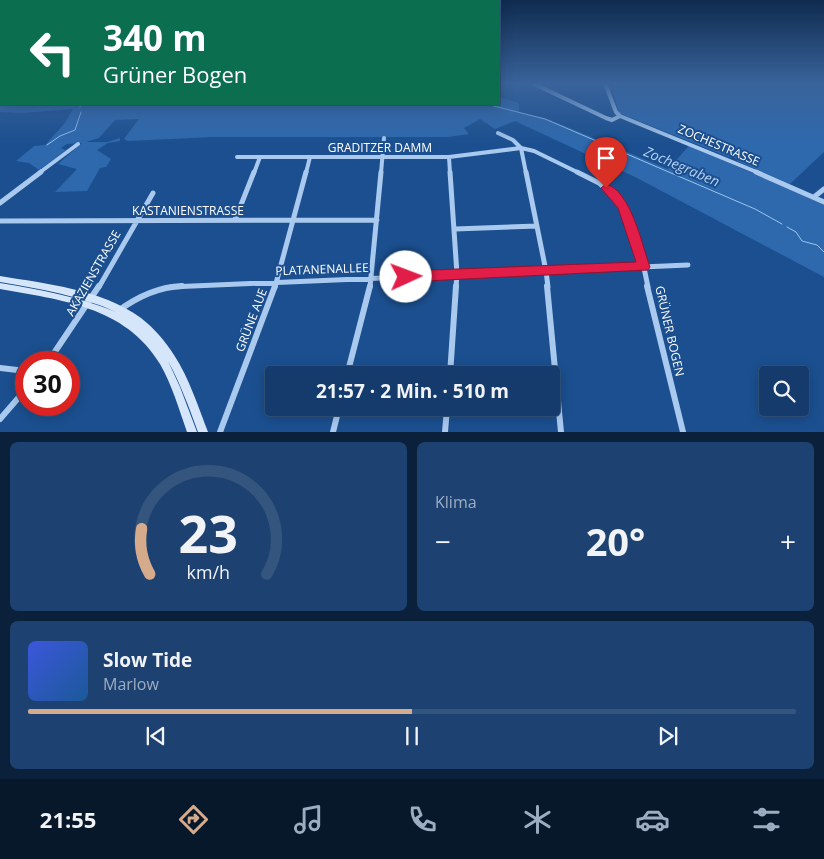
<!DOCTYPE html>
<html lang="de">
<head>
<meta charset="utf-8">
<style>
	:root { --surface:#143b6b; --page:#1d4271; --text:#f1f3f6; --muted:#9dadc1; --line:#33557e; --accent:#d6ab8b }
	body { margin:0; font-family:"Open Sans",sans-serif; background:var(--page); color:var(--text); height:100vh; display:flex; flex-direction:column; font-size:19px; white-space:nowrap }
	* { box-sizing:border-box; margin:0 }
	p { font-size:16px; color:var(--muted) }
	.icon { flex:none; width:28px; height:28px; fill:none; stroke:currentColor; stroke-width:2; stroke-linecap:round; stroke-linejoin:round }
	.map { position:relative; height:432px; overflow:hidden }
	.side { display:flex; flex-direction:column; gap:10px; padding:10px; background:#0b203b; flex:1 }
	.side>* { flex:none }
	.guide { position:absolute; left:0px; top:0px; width:500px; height:105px; box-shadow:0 2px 12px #0003,0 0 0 1px var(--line); background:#0b6e4f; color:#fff; overflow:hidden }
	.controls { position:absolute; left:759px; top:366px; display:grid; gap:10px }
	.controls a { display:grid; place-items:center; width:50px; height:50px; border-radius:5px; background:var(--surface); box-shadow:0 2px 12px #0003,0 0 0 1px var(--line); font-size:25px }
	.speed { position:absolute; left:15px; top:351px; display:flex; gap:10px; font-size:25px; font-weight:700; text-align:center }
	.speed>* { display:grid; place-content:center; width:65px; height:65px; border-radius:50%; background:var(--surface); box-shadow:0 2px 12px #0003,0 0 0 1px var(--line); line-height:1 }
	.speed .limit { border:8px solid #d22; background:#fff; color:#111 }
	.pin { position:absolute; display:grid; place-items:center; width:42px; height:42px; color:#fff; margin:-51px -21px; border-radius:50% 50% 50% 0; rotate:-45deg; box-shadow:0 0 5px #0007 }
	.pin .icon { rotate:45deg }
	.me { position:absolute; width:55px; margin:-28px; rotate:88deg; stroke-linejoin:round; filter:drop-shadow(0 0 4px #0008) }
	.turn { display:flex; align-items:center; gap:18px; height:105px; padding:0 20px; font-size:22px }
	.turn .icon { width:65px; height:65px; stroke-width:2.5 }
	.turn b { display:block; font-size:35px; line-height:42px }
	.big { font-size:38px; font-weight:700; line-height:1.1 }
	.side .card { flex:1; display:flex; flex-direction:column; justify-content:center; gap:8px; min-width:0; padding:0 18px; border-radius:8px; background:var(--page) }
	.side .dial { align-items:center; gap:0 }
	.dial svg { height:130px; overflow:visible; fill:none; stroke:var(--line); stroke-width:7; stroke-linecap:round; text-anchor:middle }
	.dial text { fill:var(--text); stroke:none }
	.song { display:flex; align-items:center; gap:15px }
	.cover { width:60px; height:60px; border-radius:8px; background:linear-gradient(135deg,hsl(230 70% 55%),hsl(210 70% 35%)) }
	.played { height:5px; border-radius:2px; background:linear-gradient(90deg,var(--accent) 50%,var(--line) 50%) }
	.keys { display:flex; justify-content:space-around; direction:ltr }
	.heat { display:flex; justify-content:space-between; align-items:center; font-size:28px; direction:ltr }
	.side .tiles { flex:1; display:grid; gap:10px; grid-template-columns:1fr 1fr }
	.card:last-child { grid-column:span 2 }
	.trip { position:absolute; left:265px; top:366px; width:295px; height:50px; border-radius:5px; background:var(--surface); box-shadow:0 2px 12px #0003,0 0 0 1px var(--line); font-weight:700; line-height:50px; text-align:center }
	.tabs { display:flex; height:80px; justify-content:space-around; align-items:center; background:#08182b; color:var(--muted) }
	.tabs .icon { width:35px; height:35px }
	.tabs .on { color:var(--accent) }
	.tabs b { font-size:22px; color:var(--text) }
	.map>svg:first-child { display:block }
	.green { fill:#2e69ad }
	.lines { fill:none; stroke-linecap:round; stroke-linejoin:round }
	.stream { stroke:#9cc4f0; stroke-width:1 }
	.street-far2 { stroke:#a9c9ee; stroke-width:4 }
	.street-far1 { stroke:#a9c9ee; stroke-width:5 }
	.street { stroke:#a9c9ee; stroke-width:6 }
	.secondary { fill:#d6e6fa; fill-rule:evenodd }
	.route { fill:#e11d48; stroke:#92132f }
	.labels { text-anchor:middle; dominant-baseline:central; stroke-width:4; stroke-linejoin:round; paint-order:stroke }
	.street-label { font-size:12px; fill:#fff; stroke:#1b4f8f }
	.water-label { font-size:14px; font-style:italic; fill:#b5d3f5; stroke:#1b4f8f }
</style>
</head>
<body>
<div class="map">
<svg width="824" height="432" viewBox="0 0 824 432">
	<rect width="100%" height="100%" fill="#1b4f8f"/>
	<!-- green -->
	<path class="green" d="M0,83L1,104H499V97L519,103V112L548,119L668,169L689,146L824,203V277L637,178L515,121L495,129L480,119L464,128L469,134L448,137H213L128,141L124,139L139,119L115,120L99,138L86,142H107L120,138V141L108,143L97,150L111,159L106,167L100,168L87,191L55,192L77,169L58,164L82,143L67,144L61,148L66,150L39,170L29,163L16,161L34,146L45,145L65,123L73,109L22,113L0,112Z
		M610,83H824V152L790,184L737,161V159L732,157L731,158L619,113Z"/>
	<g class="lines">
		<!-- stream -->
		<path class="stream" d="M486,104L545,119L755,209L782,224
			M80,107L81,104
			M47,145L60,136L75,130L81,112
			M787,227L796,232L802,241L817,245L824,252"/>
		<!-- street-far2 -->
		<path class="street-far2" d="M532,83L606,118L612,120L620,116
			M605,83L616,112L620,116L759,173
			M498,133L513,140L521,148L534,151L579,173
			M237,157H449L521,148L526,173
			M449,157L450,173
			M39,173L78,144
			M254,173L260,157
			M306,173L310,157
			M381,173L384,138"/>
		<!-- street-far1 -->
		<path class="street-far1" d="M450,172L457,274L456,287
			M526,172L546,271L548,287
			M577,172L599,183L621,203L643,263L648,287
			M756,172L824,202
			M814,197L824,189
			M0,203L41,172
			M235,220L254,172
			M0,221L377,220
			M455,229L537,226
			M99,287L153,193
			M170,287L688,265
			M275,287L306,172
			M370,287L381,172"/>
		<!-- street -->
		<path class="street" d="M547,286L561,432
			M647,286L683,432
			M118,311C137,297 158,287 182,286
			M48,362L99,286
			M0,368L26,371
			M347,375L370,286
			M450,375L456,286
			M0,419L26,389
			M220,432L275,286
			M333,432L339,408
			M445,432L447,408"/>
		<!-- secondary -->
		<path class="secondary" d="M0,276C47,284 101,289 141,318C154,328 165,341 174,355C189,378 198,406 208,432H198C189,407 180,383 168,361L180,387L197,432H187C179,409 172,385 160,364C125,306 60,300 0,289V283C41,290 77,296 116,312C79,295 39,289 0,282Z"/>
	</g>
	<!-- sky -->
	<linearGradient id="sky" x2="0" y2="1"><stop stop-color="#0f2b4f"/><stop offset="0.58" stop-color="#39639b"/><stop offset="1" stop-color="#39639b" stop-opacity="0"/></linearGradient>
	<rect width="824" height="144" fill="url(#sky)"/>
	<!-- route -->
	<path class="route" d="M606,184C631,191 642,245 650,267L648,270L406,282L401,280L400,277L401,273L406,271L636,262L618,208L601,188Z"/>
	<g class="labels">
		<!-- street labels -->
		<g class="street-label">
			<text transform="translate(719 145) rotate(23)">ZOCHESTRASSE</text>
			<text x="380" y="147">GRADITZER DAMM</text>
			<text x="188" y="210">KASTANIENSTRASSE</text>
			<text transform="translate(322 269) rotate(-2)">PLATANENALLEE</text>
			<text transform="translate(93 273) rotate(-60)">AKAZIENSTRASSE</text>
			<text transform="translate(251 320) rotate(-69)">GRÜNE AUE</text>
			<text transform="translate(670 331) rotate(77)">GRÜNER BOGEN</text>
		</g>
		<!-- water labels -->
		<g class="water-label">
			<text transform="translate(682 166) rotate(23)">Zochegraben</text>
		</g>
	</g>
</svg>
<div class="controls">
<a><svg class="icon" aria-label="search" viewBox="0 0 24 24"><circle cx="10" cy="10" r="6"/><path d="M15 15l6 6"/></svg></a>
</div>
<div class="speed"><div class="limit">30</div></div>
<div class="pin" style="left:606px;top:188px;background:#d93025"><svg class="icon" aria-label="arrive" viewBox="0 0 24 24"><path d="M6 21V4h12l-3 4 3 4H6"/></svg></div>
<svg class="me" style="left:406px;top:277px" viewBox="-20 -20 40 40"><circle r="19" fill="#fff"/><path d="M0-13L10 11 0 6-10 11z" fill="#e11d48"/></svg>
<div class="trip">21:57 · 2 Min. · 510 m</div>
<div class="guide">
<div class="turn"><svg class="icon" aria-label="left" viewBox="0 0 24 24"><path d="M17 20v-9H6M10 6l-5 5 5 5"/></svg><div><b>340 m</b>Grüner Bogen</div></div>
</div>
</div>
<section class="side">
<div class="tiles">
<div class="card dial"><svg viewBox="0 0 100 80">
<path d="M14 69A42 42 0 1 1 86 69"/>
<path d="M14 69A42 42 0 0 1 9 41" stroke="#d6ab8b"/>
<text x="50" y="56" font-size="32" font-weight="700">23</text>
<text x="50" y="72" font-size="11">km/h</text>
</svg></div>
<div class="card"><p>Klima</p>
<div class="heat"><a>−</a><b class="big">20°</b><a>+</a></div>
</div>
<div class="card">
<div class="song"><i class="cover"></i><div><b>Slow Tide</b><p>Marlow</p></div></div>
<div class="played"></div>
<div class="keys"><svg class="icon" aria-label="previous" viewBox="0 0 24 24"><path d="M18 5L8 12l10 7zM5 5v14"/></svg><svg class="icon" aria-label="pause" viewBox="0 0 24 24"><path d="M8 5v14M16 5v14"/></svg><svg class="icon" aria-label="next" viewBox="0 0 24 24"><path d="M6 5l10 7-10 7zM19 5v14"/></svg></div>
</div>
</div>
</section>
<nav class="tabs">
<b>21:55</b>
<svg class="icon on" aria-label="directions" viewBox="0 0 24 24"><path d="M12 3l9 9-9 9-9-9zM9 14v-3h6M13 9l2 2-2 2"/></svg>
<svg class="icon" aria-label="music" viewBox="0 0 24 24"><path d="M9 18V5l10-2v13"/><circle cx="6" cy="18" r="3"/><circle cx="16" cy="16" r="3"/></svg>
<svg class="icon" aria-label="phone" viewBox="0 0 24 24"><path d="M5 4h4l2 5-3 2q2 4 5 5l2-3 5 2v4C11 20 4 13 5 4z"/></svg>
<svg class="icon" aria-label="climate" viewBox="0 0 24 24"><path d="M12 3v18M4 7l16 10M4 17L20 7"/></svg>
<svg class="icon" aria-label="car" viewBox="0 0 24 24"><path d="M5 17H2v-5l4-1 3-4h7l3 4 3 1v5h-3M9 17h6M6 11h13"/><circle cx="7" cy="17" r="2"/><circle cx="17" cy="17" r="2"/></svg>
<svg class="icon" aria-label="filters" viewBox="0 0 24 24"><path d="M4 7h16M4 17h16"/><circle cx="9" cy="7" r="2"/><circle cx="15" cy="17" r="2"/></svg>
</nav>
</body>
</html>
